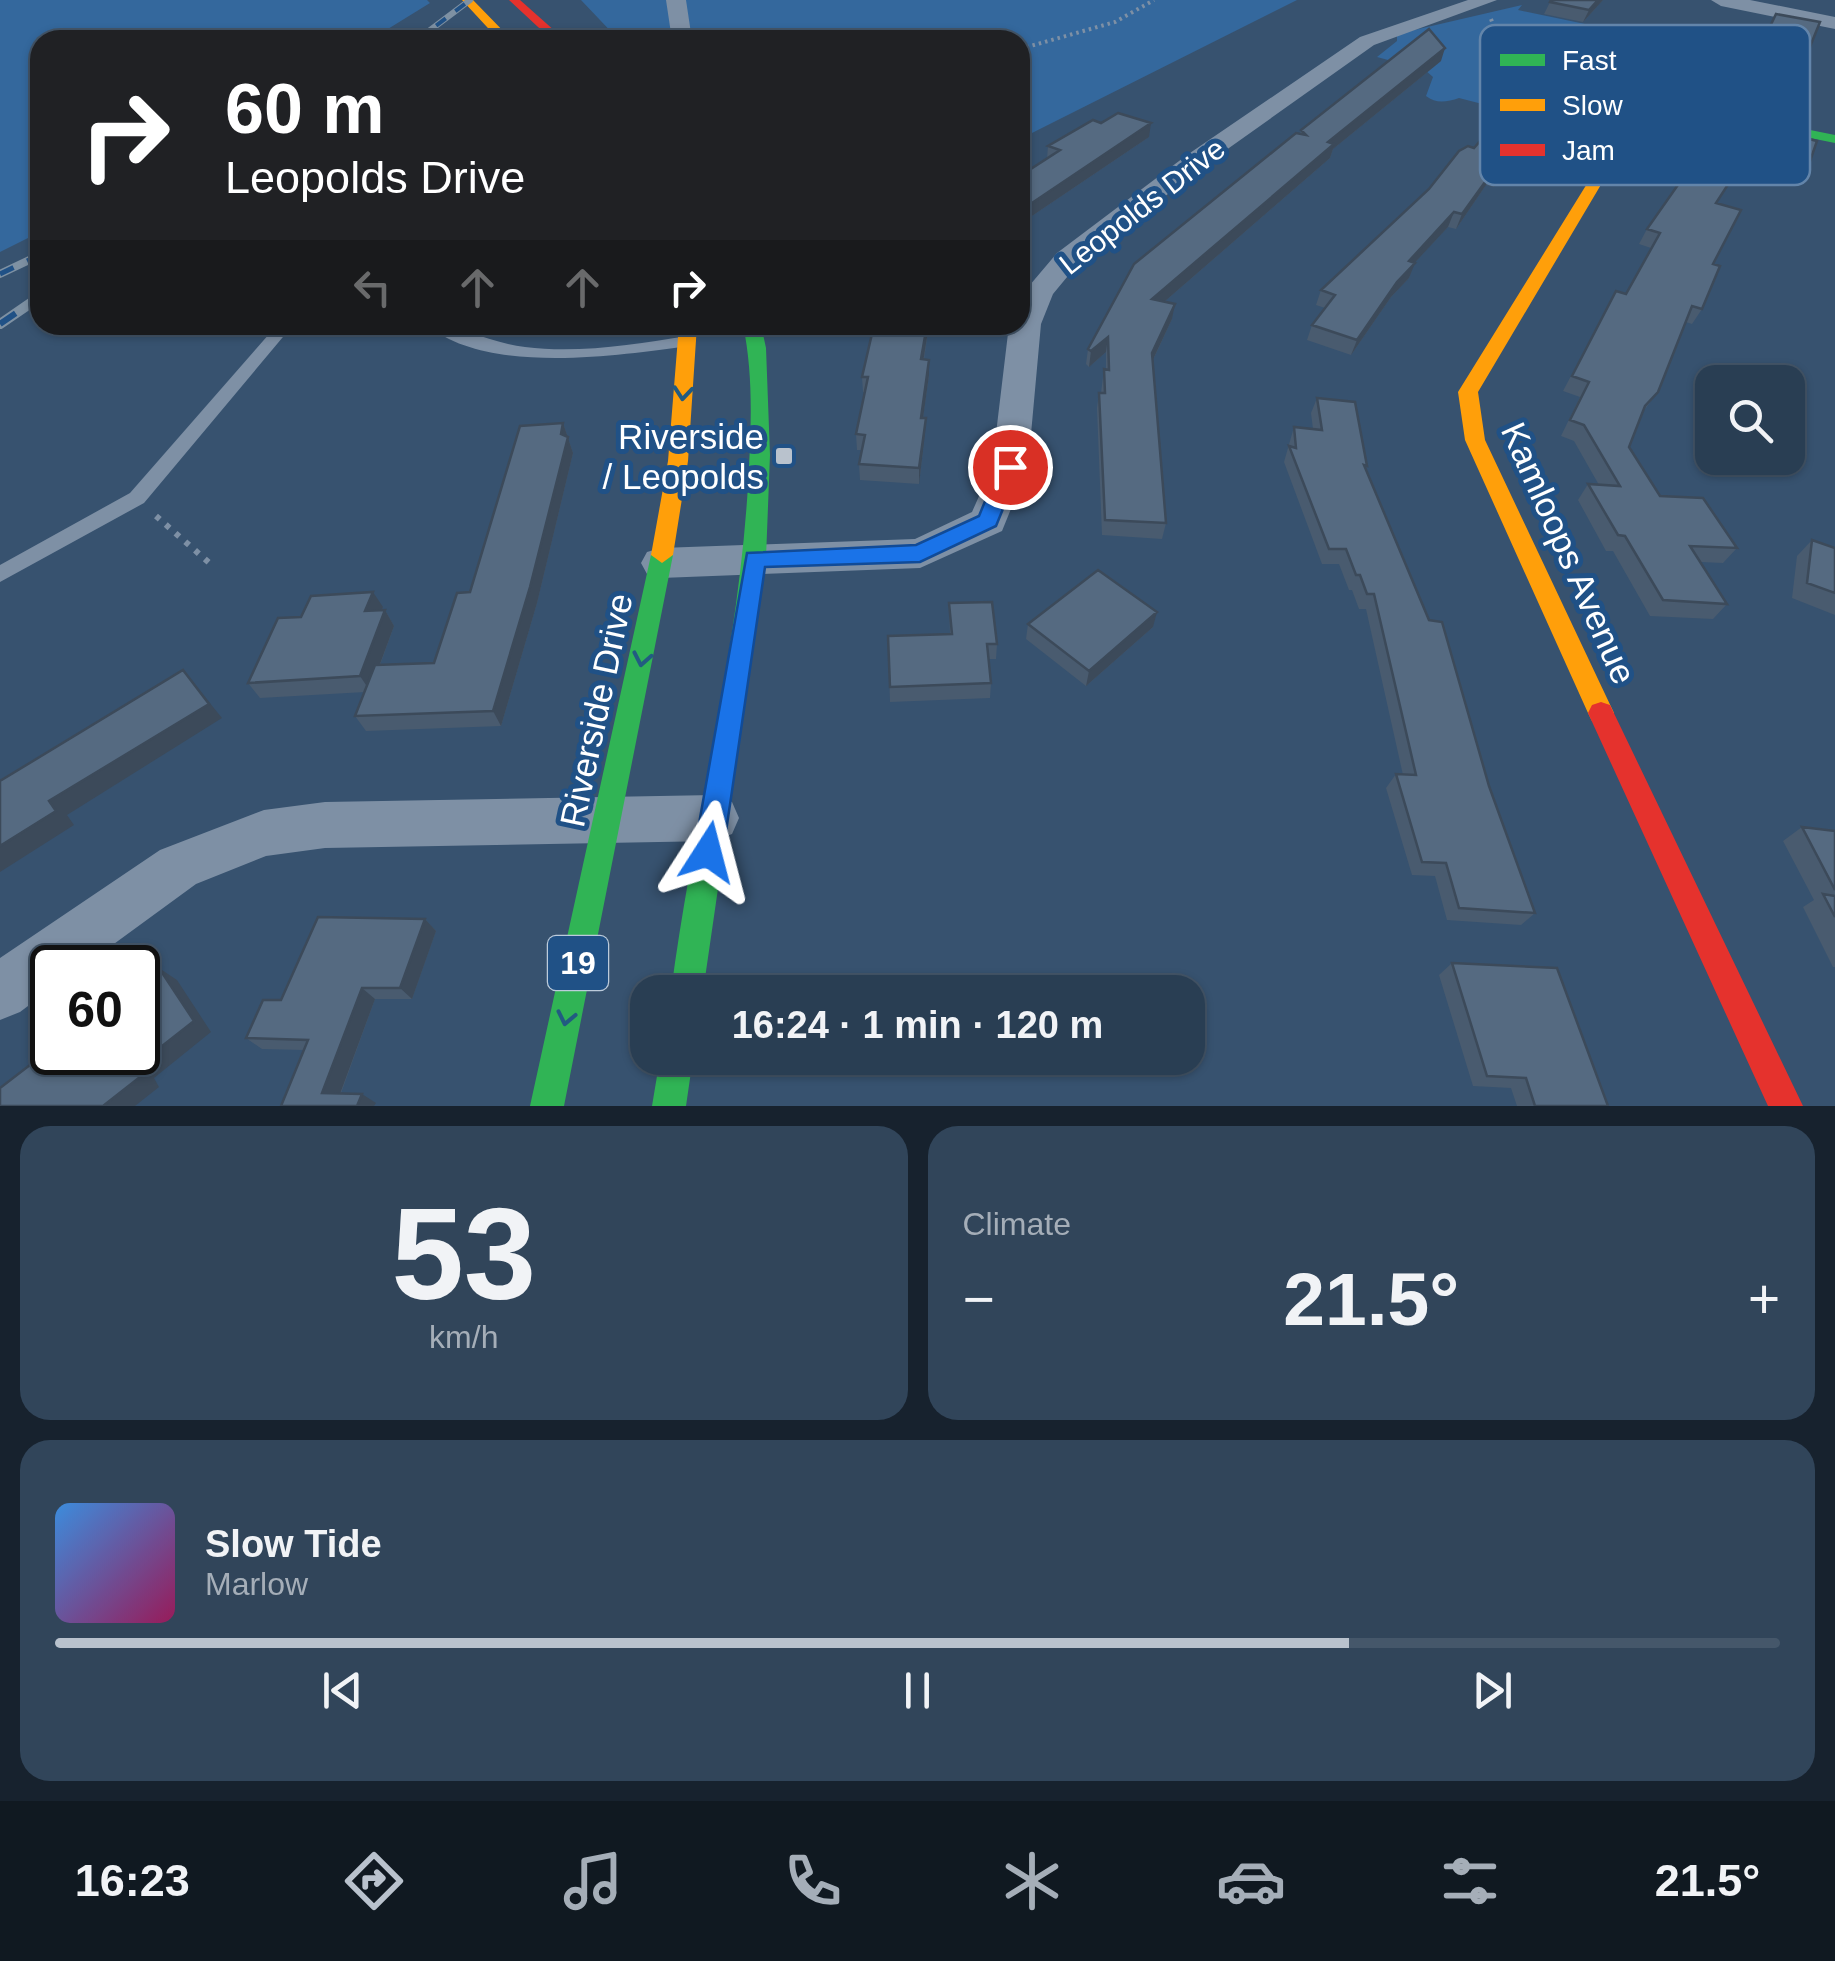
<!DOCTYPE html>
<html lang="en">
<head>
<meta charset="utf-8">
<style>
	:root { --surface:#293e53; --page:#31455a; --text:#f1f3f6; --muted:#a5aeb8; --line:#45576a; --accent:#b9c2cd }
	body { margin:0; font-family:Arial,sans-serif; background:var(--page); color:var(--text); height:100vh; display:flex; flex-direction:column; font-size:38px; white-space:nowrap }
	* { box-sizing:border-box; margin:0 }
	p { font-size:32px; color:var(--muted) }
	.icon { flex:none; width:55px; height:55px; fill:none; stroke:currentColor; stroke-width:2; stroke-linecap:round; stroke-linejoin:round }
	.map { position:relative; height:1106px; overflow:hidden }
	.side { display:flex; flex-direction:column; gap:20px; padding:20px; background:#17222e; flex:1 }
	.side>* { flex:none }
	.top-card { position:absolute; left:30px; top:30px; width:1000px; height:305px; border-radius:30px; box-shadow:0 2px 8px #0004,0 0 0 2px var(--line); background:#202124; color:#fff; overflow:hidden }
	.fabs { position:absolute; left:1695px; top:365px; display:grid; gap:20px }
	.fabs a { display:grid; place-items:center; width:110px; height:110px; border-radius:20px; background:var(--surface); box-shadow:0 2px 8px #0004,0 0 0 2px var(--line); font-size:50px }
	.speed { position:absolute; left:30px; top:945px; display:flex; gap:20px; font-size:50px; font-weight:700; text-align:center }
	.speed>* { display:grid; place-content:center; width:130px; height:130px; border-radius:50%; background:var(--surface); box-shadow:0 2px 8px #0004,0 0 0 2px var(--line); line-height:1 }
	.speed .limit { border:5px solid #111; border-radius:15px; background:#fff; color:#111 }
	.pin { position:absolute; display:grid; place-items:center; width:85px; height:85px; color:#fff; margin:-42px; border:5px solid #fff; border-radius:50%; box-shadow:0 2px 10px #0007 }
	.me { position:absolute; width:110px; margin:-55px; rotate:9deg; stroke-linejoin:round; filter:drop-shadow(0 0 8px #0008) }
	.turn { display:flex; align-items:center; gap:35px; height:210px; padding:0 30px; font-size:45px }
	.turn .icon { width:130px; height:130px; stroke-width:2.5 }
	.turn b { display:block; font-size:70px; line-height:85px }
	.lanes { display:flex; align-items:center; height:95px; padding:0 30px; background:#0003; justify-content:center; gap:50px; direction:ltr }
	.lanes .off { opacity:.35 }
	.big { font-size:75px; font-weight:700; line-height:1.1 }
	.side .tile { flex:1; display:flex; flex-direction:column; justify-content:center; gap:15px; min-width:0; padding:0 35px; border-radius:30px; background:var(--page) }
	.side .dial { align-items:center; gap:0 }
	.dial b { font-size:130px; line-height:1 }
	.song { display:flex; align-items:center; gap:30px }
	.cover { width:120px; height:120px; border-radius:15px; background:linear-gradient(135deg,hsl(210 70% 55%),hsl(330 70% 35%)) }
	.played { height:10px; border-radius:5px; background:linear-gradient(90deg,var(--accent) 75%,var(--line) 75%) }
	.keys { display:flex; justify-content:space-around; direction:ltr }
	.heat { display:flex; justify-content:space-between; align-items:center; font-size:55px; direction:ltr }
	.side .tiles { flex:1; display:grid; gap:20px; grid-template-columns:1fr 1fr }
	.tile:last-child { grid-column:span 2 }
	.trip { position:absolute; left:630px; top:975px; width:575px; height:100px; border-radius:30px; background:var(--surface); box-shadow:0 2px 8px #0004,0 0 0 2px var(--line); font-weight:700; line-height:100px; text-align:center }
	.tab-bar { display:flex; height:160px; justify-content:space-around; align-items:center; background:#101921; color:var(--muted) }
	.tab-bar .icon { width:70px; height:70px }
	.tab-bar .current { color:var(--accent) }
	.tab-bar b { font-size:45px; color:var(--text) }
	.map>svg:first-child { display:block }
	.green { fill:#34689d }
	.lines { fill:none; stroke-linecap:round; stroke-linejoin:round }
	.path-far1 { stroke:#7e90a5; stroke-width:4; stroke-dasharray:2.5 4; stroke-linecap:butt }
	.path { stroke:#7e90a5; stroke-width:6; stroke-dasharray:5 8; stroke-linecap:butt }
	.lane { fill:#7e90a5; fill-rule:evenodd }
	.street { fill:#7e90a5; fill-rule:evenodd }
	.fast { fill:#30b455; fill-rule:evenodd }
	.slow { fill:#ff9f0a; fill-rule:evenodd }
	.jam { fill:#e5322d; fill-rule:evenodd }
	.rail-far2-casing { stroke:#7e91a3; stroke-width:6 }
	.rail-far1-casing { stroke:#7e91a3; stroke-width:8 }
	.rail-casing { stroke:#7e91a3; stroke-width:10 }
	.rail-far2 { stroke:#205186; stroke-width:4; stroke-dasharray:12; stroke-linecap:butt }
	.rail-far1 { stroke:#205186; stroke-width:5; stroke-dasharray:15; stroke-linecap:butt }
	.rail { stroke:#205186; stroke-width:6; stroke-dasharray:19; stroke-linecap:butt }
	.wall { fill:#495b6f }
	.shaded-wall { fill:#3c4a5a }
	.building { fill:#556a81; stroke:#3c4a5a; stroke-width:2.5 }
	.oneway { stroke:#225b81 }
	.route { fill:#1a73e8; stroke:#114b97; stroke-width:2.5 }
	.poi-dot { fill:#b9c2cd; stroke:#205186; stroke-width:4 }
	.labels { text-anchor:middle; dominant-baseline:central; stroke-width:10; stroke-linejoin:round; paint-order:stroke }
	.far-street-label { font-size:30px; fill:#fff; stroke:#205186 }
	.shield { fill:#205186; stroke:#bccbdb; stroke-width:2.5 }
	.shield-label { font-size:32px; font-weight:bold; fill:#fff }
	.poi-label { font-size:35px; fill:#fff; stroke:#205186; text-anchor:end }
	.street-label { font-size:35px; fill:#fff; stroke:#205186 }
	.key { fill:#205186; stroke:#6385aa; stroke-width:2.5 }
	.key-label { font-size:28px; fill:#fff }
</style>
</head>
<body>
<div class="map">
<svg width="1835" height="1106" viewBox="0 0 1835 1106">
	<rect width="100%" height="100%" fill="#37526f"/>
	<!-- green -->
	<path class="green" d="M0,0H427L430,3L370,40H40V232L0,252Z
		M581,0H1297L1020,139V40H619Z
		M1522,5L1518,10L1714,51L1692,100C1631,90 1631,89 1584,130L1459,98C1447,102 1436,104 1426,96L1433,77L1425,70L1377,57L1397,41V34Z"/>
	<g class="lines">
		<!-- path-far1 -->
		<path class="path-far1" d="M1491,19L1503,51L1520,67L1624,92
			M1020,49L1115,22L1154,0
			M1560,58L1559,64L1569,78
			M1596,99L1594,91L1600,84
			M1020,121L1025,123"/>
		<!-- path -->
		<path class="path" d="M156,516L214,567"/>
		<!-- lane -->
		<path class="lane" d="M277,325H293L144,503L0,582V565L130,493Z
			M427,325C460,325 491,343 525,347C579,354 635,344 688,336L696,341L688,346C616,356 487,375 427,325Z"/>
		<!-- street -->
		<path class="street" d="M666,0H686L692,40H672Z
			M1468,0H1497L1374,45L1205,165L1077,265L1053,294L1041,324L1028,467L1002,531L920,568L661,578L647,574L641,563L647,552L661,548L915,539L972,512L992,467L1009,325H1020L1024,292L1057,253L1187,155L1360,37Z
			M1711,0H1750L1835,17V29L1721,6Z
			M714,795L732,802L739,818L732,834L714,841L325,848L266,856L196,884L81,968H52V988L20,1012L0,1020V958L160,850L264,810L325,802Z"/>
		<!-- fast -->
		<path class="fast" d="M1687,105L1835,135V143L1682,112L1680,109Z
			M743,325H761L766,348L770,455L766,558L703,992H671C693,823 738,656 748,485C751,433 754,376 743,325Z
			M662,547L673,555L564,1106H530L651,555Z
			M660,1058H693L686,1106H652Z"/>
		<!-- slow -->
		<path class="slow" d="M462,0H473L512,40H499Z
			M1687,105L1694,109L1692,112L1651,116L1634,129L1478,392L1485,440L1614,713L1610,721L1601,724L1592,721L1588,713L1465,440L1458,392L1624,124L1642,109Z
			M679,325H697L688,461L673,555L662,563L651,555L668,461Z"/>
		<!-- jam -->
		<path class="jam" d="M509,0H520L565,40H552Z
			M1601,702L1610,705L1803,1106H1768L1588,713L1592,705Z"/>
		<!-- rail-far2 casing -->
		<g class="rail-far2-casing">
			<path id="rail-far2" d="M417,40L470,0"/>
		</g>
		<!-- rail-far1 casing -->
		<g class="rail-far1-casing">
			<path id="rail-far1" d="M0,274L40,255
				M35,301L40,297"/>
		</g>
		<!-- rail casing -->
		<g class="rail-casing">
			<path id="rail" d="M0,324L38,298"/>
		</g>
		<!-- rail-far2 -->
		<use href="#rail-far2" class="rail-far2"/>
		<!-- rail-far1 -->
		<use href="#rail-far1" class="rail-far1"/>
		<!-- rail -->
		<use href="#rail" class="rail"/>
	</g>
	<!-- wall -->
	<path class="wall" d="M1603,0L1583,22L1544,14L1550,2Z
		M1776,14L1807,54L1799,67L1794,66L1774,103L1736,94Z
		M1441,61L1333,149L1330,158L1164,302L1172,319L1153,360L1166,523L1162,539L1102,535L1097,408L1099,393H1101L1104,369L1106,370V352L1089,367L1086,364L1088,349L1300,134L1301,130Z
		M1509,121L1551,128L1530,155L1521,152L1494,187L1486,185L1456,229L1448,227L1414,263L1409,278L1391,297L1351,355L1307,340L1312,325L1325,308L1316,305L1321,290L1474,148Z
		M1759,127L1808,167L1798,181L1740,167L1716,203L1713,264L1702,309L1692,324L1686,322L1658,392L1642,413L1629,447L1660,496L1737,548L1723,563L1701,562L1727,604L1713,619L1650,616L1613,551H1606L1578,500L1588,484L1599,485L1574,441L1561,436L1580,397L1563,391L1616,291L1626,294L1651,248L1639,244L1647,229L1740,162Z
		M1149,137L1020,224V176L1047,159L1048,146Z
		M929,325L924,359L929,375L923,418L925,433L919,484L860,480L859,464L862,450H857L856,434L865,392H863L862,377Z
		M1317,398L1367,466L1365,470L1489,786L1535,913L1521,925L1447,920L1435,876L1412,875L1386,788L1396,774L1403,775L1366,609H1359L1352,590H1349L1339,564H1322L1284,462L1294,427L1313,429L1311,413Z
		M563,423L573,453L537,603L501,726L366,731L355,716L365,692L260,698L248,683L301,617L383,607L381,611L385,610L394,626L380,665L434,663L470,592Z
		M1812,540L1835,548V615L1792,598L1797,556Z
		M949,603L997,644L996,659H988L991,683L990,698L890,702L888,636L950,634Z
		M1028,624L1153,627L1086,686L1026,639Z
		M1802,827L1835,831V967H1833L1803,907L1814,900L1783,841Z
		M425,919L436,931L412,999H375L341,1093L376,1103L281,1106L304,1050L262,1049L246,1038L281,1000Z
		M1452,963L1608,1106H1517L1511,1088L1473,1086L1439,975Z"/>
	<!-- shaded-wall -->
	<path class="shaded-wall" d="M1598,0H1603L1583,22L1589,10Z
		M1445,48L1441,61L1333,149L1330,158L1149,315L1152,299L1328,142Z
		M1557,114L1551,128L1530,155L1536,141Z
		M1151,123L1149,137L1020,224V211Z
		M1527,138L1521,152L1494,187L1501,173Z
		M1493,171L1486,185L1456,229L1462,214Z
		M1454,212L1448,227L1407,271L1415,263L1409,278L1391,297L1351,355L1357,340L1397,282L1409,261Z
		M1175,304L1172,319L1149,368L1152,353Z
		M927,325H929L921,375V359Z
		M1108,337L1106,352L1089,367L1091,351Z
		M929,360V375L921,433V418Z
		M926,418L925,433L919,484V468Z
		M563,423L573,453L537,603L501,726L493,711Z
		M373,592L383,607L375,627L365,611Z
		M385,610L394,626L370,691L360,676Z
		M1157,612L1153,627L1086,686L1089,671Z
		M183,670L222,718L67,815L74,825L0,872V846L49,801Z
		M425,919L436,931L412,999L400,988Z
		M159,968L177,980L211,1032L154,1078L159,1087L135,1106H103L134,1068Z
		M362,988L375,999L337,1102L322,1093Z
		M362,1094L376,1103L374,1106H357Z"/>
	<!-- building -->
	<path class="building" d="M1551,0H1598L1589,10L1550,2Z
		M1776,14L1820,22L1807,54L1801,53L1783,90L1744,81Z
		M1429,29L1445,48L1328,142L1334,144L1152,299L1175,304L1152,353L1166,523L1105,520L1099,393H1105L1104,369L1109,370L1108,337L1091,351L1088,349L1134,264L1296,133L1306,135L1301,130Z
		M1522,105L1557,114L1536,141L1527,138L1501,173L1493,171L1462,214L1454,212L1409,261L1415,263L1397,282L1357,340L1312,325L1335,295L1321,290L1429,189L1459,151L1468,146L1474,148L1500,118L1509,121Z
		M1118,113L1151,123L1020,211V176L1060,150L1048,146L1093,120L1101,123Z
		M1759,127L1817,141L1808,167L1747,152Z
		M1701,152L1742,163L1716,203L1741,210L1713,264L1720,266L1702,309L1692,306L1658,392L1645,406L1629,447L1660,496L1703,498L1737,548L1690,546L1727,604L1663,600L1625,536L1618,535L1588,484L1620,486L1584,425L1570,420L1589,382L1572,376L1616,291L1626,294L1660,233L1647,229Z
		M874,325H927L921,359L929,360L921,418H926L919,468L859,464L865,435L856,434L868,377H862Z
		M1317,398L1355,402L1367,466L1364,465L1429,620L1442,622L1489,786L1535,913L1459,908L1446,863L1422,862L1396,774L1416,775L1374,594H1367L1360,575H1356L1346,549H1329L1289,446L1296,448L1294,427L1322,430Z
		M563,423L561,434L568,437L530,587L493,711L355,716L375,665L434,663L457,593L470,592L520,426Z
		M1812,540L1835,548V593L1807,583Z
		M1098,570L1157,612L1089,671L1028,624Z
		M373,592L365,611L385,610L360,676L248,683L278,618L301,617L311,596Z
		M992,602L997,644H987L991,683L890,687L888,636L952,634L949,603Z
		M183,670L209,704L49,801L56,811L0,846V781Z
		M1802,827L1835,831V890Z
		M1823,894L1835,896V917Z
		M318,917L425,919L400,988H362L322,1093L362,1094L357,1106H281L308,1040L246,1038L263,1000H281Z
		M1452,963L1557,968L1608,1106H1535L1526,1078L1487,1076Z
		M159,968L194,1021L134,1068L140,1077L103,1106H0V1088L52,1048V1052H138V985Z"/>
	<!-- one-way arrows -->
	<defs><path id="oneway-chevron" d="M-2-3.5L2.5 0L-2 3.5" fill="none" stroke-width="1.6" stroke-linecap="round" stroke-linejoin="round" transform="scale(2.5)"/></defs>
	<g class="oneway">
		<use href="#oneway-chevron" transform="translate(683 393) rotate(95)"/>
		<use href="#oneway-chevron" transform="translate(642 659) rotate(101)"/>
		<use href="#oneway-chevron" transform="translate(566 1018) rotate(102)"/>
	</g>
	<!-- route -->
	<path class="route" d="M1010,460L1020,467L996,526L920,562L765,567L723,852L719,862L708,866L698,862L694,852L747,553L916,545L979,516L999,467Z"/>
	<!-- markers -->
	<rect class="poi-dot" x="774" y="446" width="20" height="20" rx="5"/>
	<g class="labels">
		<!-- far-street labels -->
		<g class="far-street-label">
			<text transform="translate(1142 206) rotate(-38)">Leopolds Drive</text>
		</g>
		<!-- shield labels -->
		<rect class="shield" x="548" y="936" width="60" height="54" rx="8"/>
		<g class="shield-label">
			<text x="578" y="963">19</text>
		</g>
		<!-- poi labels -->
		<g class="poi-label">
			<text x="764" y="436">Riverside<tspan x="764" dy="40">/ Leopolds</tspan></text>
		</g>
		<!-- street labels -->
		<g class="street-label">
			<text transform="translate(1569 553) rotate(66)">Kamloops Avenue</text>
			<text transform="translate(596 710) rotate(-78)">Riverside Drive</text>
		</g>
	</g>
	<!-- legend -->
	<rect x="1480" y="25" width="330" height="160" rx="15" class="key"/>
	<rect x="1500" y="54" width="45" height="12" fill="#30b455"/>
	<rect x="1500" y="99" width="45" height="12" fill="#ff9f0a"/>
	<rect x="1500" y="144" width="45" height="12" fill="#e5322d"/>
	<g class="key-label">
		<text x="1562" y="70">Fast</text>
		<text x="1562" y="115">Slow</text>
		<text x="1562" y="160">Jam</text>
	</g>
</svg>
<div class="fabs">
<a><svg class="icon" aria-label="search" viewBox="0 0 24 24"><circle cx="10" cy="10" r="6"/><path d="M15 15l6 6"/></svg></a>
</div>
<div class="speed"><div class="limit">60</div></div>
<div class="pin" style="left:1010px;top:467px;background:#d93025"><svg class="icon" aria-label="arrive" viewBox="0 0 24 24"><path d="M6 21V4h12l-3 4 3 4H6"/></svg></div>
<svg class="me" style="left:708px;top:852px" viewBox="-20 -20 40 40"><path d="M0-17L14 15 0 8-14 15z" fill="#1a73e8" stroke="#fff" stroke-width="4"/></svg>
<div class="trip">16:24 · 1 min · 120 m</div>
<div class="top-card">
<div class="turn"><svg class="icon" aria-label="right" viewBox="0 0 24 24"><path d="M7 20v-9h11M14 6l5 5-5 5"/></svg><div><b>60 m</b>Leopolds Drive</div></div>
<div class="lanes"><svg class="icon off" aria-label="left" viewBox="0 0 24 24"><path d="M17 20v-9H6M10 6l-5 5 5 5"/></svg><svg class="icon off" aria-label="ahead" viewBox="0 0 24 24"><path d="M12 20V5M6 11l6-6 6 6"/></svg><svg class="icon off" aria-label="ahead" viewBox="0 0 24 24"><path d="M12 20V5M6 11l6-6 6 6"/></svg><svg class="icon" aria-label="right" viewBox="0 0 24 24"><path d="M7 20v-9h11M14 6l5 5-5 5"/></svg></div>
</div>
</div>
<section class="side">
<div class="tiles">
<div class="tile dial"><b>53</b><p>km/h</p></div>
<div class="tile"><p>Climate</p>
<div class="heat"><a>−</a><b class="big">21.5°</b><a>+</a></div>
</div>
<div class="tile">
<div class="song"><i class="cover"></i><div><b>Slow Tide</b><p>Marlow</p></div></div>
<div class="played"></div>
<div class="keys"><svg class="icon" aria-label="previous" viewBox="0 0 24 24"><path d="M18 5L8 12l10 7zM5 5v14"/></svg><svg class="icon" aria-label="pause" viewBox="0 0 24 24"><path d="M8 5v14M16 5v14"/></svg><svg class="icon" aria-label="next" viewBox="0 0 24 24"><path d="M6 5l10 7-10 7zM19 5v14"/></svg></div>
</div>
</div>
</section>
<nav class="tab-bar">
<b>16:23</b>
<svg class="icon current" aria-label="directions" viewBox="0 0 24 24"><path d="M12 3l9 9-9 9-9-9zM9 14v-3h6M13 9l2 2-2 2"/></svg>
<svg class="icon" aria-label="music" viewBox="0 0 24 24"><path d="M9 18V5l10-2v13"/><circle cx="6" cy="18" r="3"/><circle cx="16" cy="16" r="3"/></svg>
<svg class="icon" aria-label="phone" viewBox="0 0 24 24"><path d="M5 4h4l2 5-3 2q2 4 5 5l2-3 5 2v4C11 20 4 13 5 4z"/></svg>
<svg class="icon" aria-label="climate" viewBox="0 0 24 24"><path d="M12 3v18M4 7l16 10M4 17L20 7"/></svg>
<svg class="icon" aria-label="car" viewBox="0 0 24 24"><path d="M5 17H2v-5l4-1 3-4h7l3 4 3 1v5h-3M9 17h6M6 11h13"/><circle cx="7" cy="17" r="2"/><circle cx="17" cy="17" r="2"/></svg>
<svg class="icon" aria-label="filters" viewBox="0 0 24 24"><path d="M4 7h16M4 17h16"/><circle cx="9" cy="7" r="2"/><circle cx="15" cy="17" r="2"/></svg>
<b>21.5°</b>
</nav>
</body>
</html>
